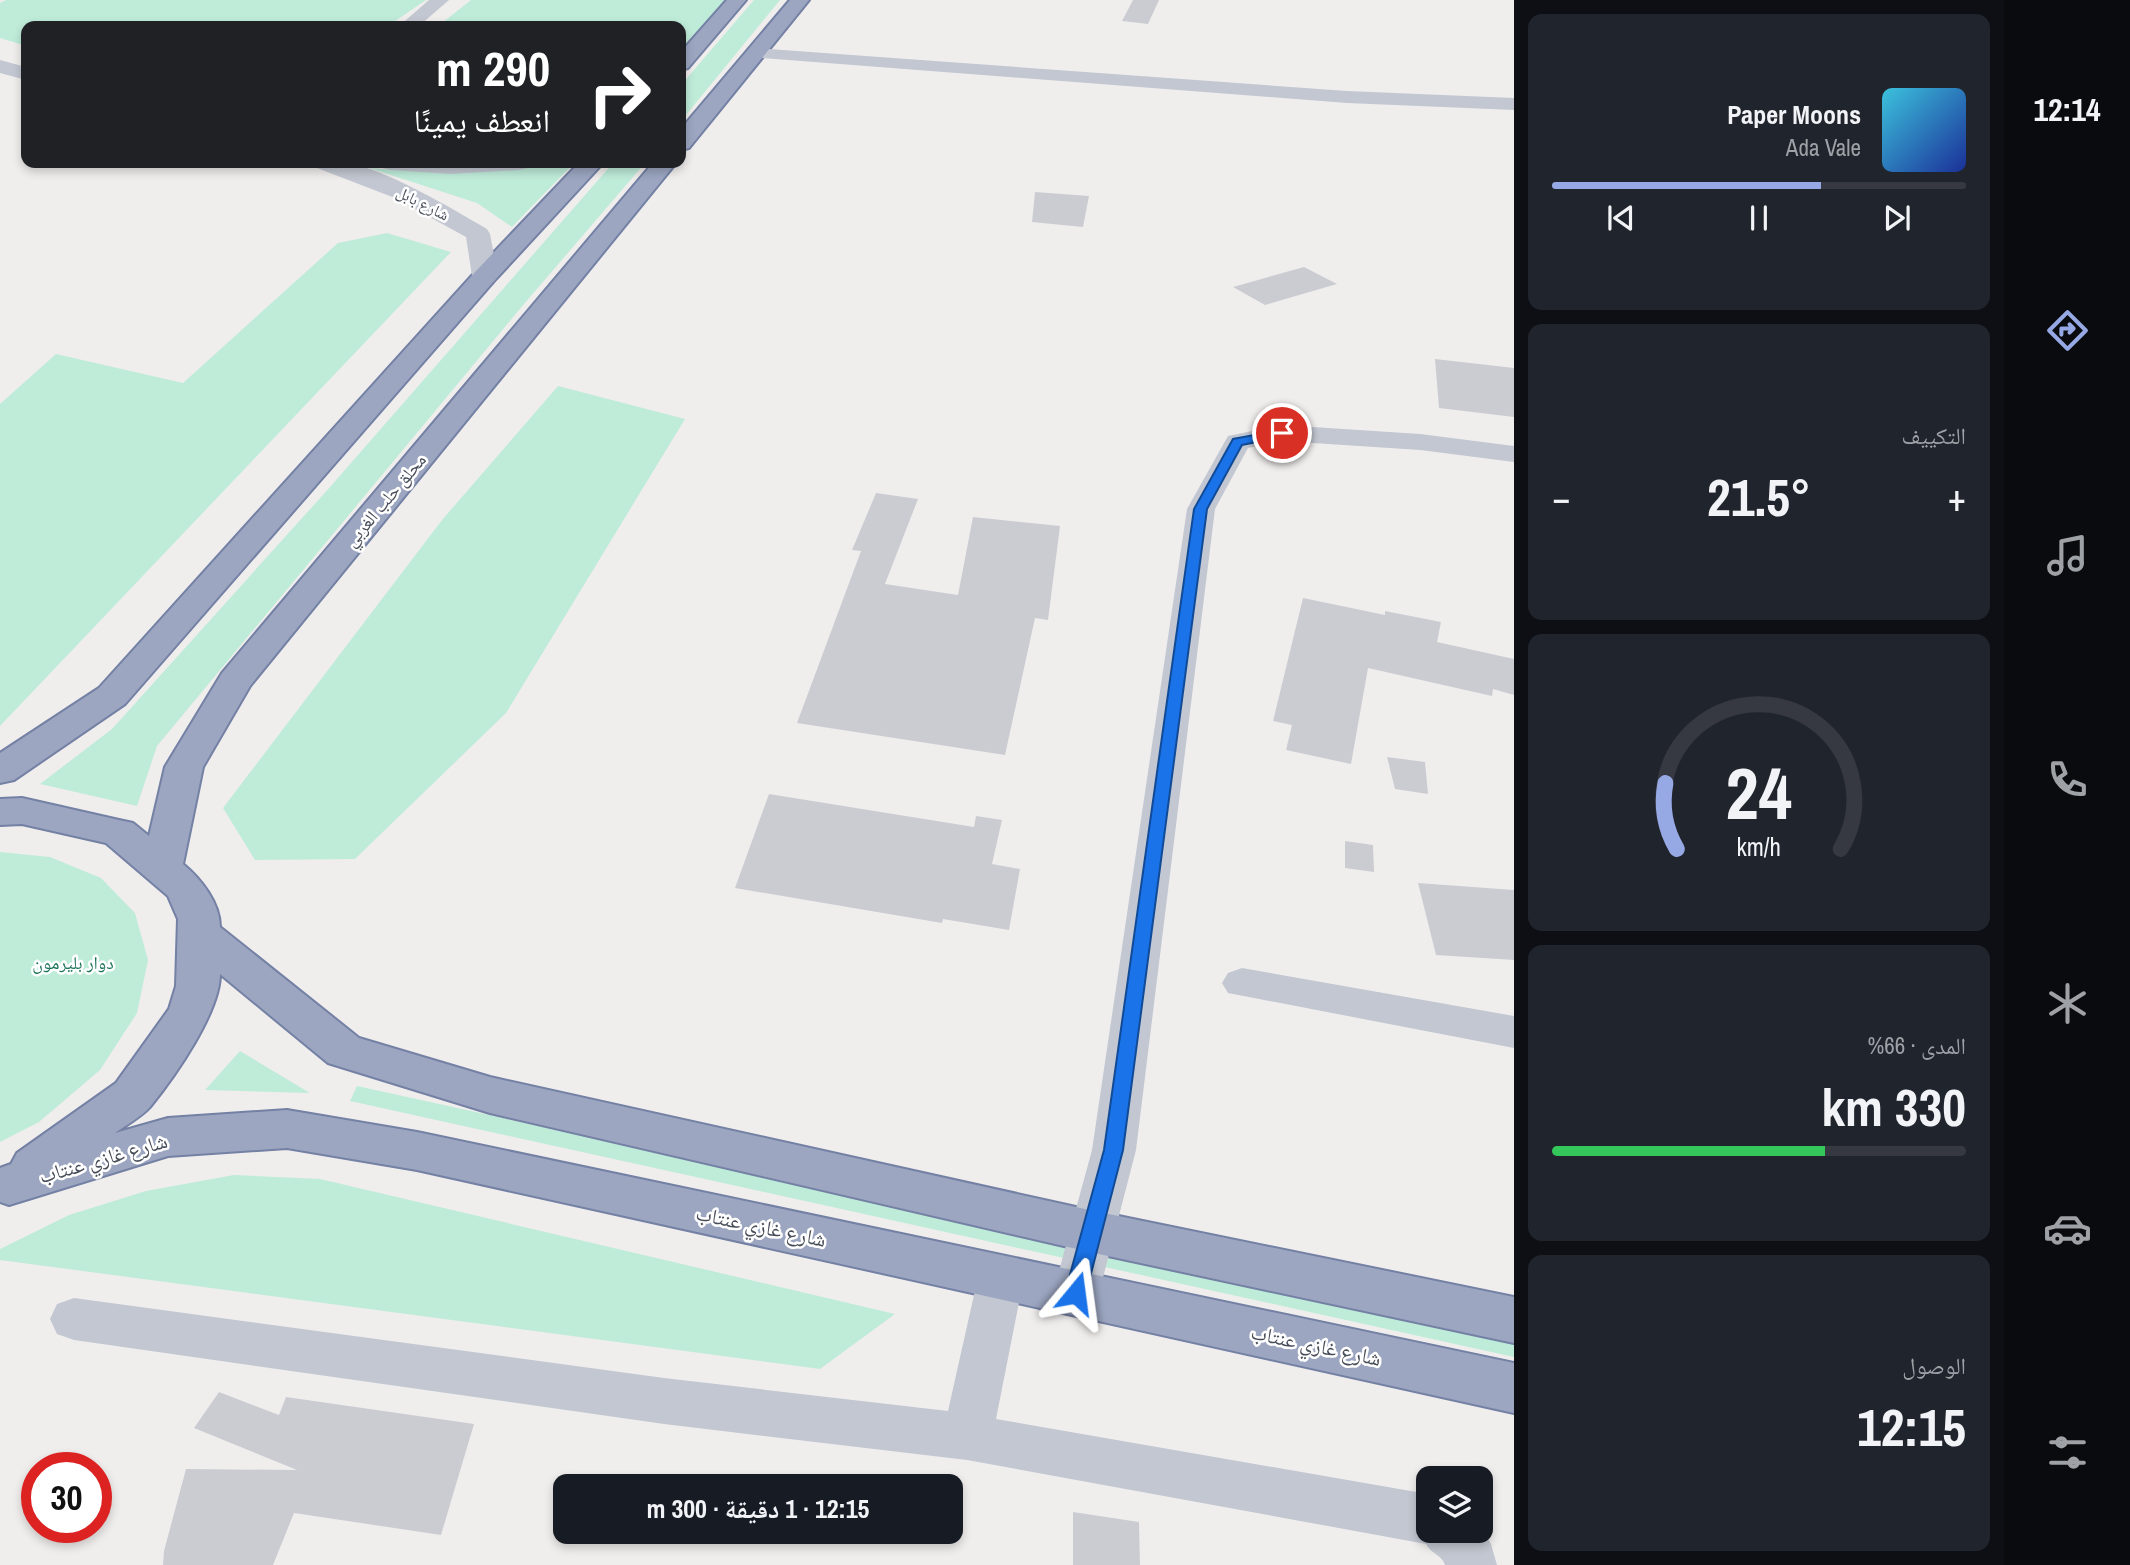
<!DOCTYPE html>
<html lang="ar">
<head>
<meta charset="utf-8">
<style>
	:root { --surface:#171b24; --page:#20242c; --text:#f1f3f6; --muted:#9ea1a6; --line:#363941; --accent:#97a9e5 }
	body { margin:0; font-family:"Archivo Narrow","Noto Naskh Arabic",sans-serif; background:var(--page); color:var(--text); direction:rtl; height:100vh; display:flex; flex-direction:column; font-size:26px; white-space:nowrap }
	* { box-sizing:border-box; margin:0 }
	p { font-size:23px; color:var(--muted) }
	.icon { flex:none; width:38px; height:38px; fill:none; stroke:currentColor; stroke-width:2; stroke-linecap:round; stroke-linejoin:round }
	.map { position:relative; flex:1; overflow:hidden; direction:ltr }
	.side { display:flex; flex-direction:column; gap:14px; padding:14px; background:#0d0f14; width:490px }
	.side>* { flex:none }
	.hud { position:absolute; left:21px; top:21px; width:665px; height:147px; border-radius:14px; box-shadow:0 4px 10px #0003; direction:rtl; background:#202124; color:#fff; overflow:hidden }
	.controls { position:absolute; left:1416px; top:1466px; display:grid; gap:14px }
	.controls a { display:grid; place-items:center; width:77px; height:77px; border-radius:14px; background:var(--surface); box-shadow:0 4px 10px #0003; font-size:35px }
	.speed { position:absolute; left:21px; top:1452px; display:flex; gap:14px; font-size:35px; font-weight:700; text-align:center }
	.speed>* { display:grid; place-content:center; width:91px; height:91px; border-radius:50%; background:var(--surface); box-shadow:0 4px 10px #0003; line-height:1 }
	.speed .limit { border:10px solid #d22; background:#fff; color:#111 }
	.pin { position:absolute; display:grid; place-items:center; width:60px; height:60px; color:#fff; margin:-30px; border:4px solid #fff; border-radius:50%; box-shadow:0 2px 7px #0007 }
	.me { position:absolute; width:77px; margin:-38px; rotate:16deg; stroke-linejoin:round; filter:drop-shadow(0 0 5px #0008) }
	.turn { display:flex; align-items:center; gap:24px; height:147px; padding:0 21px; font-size:32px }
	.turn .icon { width:91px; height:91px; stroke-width:2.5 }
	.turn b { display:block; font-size:49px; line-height:60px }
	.big { font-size:52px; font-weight:700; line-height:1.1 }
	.side .tile { flex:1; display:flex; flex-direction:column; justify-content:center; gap:10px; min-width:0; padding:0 24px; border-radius:14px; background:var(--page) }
	.side .dial { align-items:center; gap:0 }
	.dial svg { height:182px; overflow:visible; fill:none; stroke:var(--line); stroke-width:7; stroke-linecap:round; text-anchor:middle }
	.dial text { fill:var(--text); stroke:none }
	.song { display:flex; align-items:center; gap:21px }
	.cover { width:84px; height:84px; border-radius:10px; background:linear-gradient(135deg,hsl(190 70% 55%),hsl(230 70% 35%)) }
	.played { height:7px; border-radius:4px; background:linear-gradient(90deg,var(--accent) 65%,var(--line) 65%) }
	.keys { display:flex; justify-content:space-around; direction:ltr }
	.heat { display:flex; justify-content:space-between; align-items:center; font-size:38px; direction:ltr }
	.charge { height:10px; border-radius:5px; background:linear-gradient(90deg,#34c759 66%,var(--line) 0) }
	.trip { position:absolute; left:553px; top:1474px; width:410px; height:70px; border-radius:14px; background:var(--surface); box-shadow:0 4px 10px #0003; font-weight:700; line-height:70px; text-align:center; direction:rtl }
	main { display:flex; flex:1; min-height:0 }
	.tab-bar { display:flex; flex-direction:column; width:126px; justify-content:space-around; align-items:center; background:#090b0e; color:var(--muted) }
	.tab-bar .icon { width:49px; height:49px }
	.tab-bar .on { color:var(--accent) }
	.tab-bar b { font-size:32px; color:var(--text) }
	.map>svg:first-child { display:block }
	.green { fill:#bfebd9 }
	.building { fill:#cbccd2 }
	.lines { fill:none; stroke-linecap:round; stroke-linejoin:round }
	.trunk-casing { stroke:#7481a4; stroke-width:4 }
	.minor { fill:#c2c7d1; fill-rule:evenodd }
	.tertiary { fill:#c2c7d1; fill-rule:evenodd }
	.trunk { fill:#9ca6c1; fill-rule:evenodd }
	.route { fill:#1a73e8; stroke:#114b97; stroke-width:2 }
	.labels { text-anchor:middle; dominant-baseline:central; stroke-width:5; stroke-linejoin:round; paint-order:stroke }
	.far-street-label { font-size:16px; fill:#474d59; stroke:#fff }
	.street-label { font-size:18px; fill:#474d59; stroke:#fff }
	.park-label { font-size:18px; fill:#1e745b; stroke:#fff }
	.near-street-label { font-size:21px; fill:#474d59; stroke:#fff }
</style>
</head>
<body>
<main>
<nav class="tab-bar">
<b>12:14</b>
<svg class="icon on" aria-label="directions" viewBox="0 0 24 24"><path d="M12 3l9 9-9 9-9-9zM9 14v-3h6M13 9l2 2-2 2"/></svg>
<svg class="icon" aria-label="music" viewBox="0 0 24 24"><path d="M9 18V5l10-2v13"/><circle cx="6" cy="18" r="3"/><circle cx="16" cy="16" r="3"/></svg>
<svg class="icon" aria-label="phone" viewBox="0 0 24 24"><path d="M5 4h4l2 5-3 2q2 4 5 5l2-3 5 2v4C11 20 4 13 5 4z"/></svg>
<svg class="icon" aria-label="climate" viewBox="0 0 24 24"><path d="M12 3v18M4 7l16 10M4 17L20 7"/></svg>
<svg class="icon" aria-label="car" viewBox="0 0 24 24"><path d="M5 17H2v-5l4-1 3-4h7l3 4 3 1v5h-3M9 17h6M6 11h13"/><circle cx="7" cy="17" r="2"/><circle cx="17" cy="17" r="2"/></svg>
<svg class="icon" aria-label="filters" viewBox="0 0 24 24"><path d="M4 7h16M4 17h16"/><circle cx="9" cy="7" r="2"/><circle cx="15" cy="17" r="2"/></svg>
</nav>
<section class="side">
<div class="tile">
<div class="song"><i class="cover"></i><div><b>Paper Moons</b><p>Ada Vale</p></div></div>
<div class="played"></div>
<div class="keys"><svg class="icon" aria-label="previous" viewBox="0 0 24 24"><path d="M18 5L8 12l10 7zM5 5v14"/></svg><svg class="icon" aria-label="pause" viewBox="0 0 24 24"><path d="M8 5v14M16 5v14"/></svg><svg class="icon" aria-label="next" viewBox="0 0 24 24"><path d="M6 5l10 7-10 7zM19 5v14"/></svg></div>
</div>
<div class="tile"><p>التكييف</p>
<div class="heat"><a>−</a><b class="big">21.5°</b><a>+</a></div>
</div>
<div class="tile dial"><svg viewBox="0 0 100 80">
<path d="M14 69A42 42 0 1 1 86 69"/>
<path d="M14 69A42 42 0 0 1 9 40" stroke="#97a9e5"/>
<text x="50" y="56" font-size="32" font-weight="700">24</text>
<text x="50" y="72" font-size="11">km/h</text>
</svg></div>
<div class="tile"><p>المدى · 66%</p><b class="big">330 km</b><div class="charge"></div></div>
<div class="tile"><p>الوصول</p><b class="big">12:15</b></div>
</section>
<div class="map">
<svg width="1514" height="1565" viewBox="0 0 1514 1565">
	<rect width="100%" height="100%" fill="#f0eeed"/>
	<!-- green -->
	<path class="green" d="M6,0H426L388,26H26V46L0,38V3Z
		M471,0H726L681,52V26H438Z
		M754,0H780L681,121V85Z
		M557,163H574L512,227L477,203L369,168C433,172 494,176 557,163Z
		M613,163H645L524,304L157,746L137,806L40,784L112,729L330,487Z
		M387,233L451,252L0,726V404L56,354L183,383L338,243Z
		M558,386L685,419L506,713L355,859L255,860L223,808L442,520Z
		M0,852L50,857L101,878L135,913L148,960L137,1013L100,1070L39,1122L0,1142Z
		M240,1051L310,1093L205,1090Z
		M357,1086L1514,1340V1357L350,1101Z
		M234,1175L320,1179L895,1314L820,1369L0,1260V1249L69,1215L146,1191Z"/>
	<!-- building -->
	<path class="building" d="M1133,0H1159L1148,24L1122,21Z
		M1035,192L1089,196L1083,227L1032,222Z
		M1304,267L1337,284L1265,305L1233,287Z
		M1435,359L1514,368V417L1439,408Z
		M876,493L918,499L885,584L958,595L973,517L1060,526L1048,620L1035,618L1005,755L797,723L861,551L852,550Z
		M1303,598L1385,615V611L1441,622L1437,642L1514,659V695L1493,689L1492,696L1368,668L1351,764L1286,750L1292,725L1273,721Z
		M1387,757L1425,762L1428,794L1395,789Z
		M769,794L974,827L976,816L1002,820L992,864L1020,869L1009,930L943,919L942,923L735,888Z
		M1345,841L1373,845L1374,872L1345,868Z
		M1418,883L1514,890V960L1436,955Z
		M219,1392L279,1415L286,1397L474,1424L441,1535L294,1513L273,1565H163L164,1551L186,1469L297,1470L194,1428Z
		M1073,1512L1139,1522L1140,1565H1073Z"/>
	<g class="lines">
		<!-- trunk casing -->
		<g class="trunk-casing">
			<path id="trunk" d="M727,0H746L688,68L681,70V52Z
				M790,0H809L689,148L681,150V129Z
				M579,163H603L494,281L125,704L14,780L0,783V753L99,688L476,271Z
				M653,163H676L250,686L203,767L183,864C201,879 220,903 220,927L359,1038L490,1077L1094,1211L1514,1297V1343L1094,1253L490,1113L328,1063L220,974C220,1012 175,1076 150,1107C141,1117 126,1125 115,1133L168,1118L287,1110L417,1132L1514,1363V1413L417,1170L287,1148L168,1156L9,1205L0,1202V1168L11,1164L17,1153L116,1083L169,1009L176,986L178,919L168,896L106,843L22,824L0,825V799L22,798L119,820L133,823L149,836L165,767L222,673Z"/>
		</g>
		<!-- minor -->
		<path class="minor" d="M429,0H449L419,26H399Z
			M756,48L1347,91L1514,98V110L1347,103L750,57L747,53Z
			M1282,425L1420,434L1514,446V462L1420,450L1282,441L1248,448L1215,509L1136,1150L1099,1293L1093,1307L1076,1313L1059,1307L1053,1293L1092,1150L1187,509L1228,436Z
			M1242,968L1514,1016V1048L1228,993L1222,983L1228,973Z
			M1001,1257L1017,1263L1024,1277L996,1419L1428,1494V1531H1480V1524L1491,1544L1497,1565H1445C1442,1555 1430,1553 1426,1544L967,1460L664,1424L74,1340L57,1334L50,1319L57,1304L74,1298L664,1378L948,1411L978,1277L985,1263Z"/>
		<!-- tertiary -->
		<path class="tertiary" d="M0,60L26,67V80L0,73Z
			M314,163C324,163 336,161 347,163C384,168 453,209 487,229L490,234L498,276L494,281L485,284L476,281L472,276L466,237L395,198L317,168Z
			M379,163H531L528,168L520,170L450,174L390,170L382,168Z"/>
		<!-- trunk -->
		<use href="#trunk" class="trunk"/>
	</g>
	<!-- route -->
	<path class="route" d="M1282,430L1288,433L1286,436L1242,445L1207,509L1123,1150L1086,1293L1083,1300L1076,1303L1068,1300L1065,1293L1104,1150L1194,509L1233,439Z"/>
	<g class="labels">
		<!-- far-street labels -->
		<g class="far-street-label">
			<text transform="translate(423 203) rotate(27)">شارع بابل</text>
		</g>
		<!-- street labels -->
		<g class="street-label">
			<text transform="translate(385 500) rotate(-50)">محلق حلب الغربي</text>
		</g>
		<!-- park labels -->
		<g class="park-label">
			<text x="73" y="962">دوار بليرمون</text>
		</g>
		<!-- near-street labels -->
		<g class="near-street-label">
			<text transform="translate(103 1158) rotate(-16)">شارع غازي عنتاب</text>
			<text transform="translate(761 1226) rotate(12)">شارع غازي عنتاب</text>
			<text transform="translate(1316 1345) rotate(12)">شارع غازي عنتاب</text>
		</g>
	</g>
</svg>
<div class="controls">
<a><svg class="icon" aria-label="layers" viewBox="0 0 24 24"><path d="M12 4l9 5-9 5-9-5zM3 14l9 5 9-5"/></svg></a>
</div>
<div class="speed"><div class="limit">30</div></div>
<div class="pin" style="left:1282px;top:433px;background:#d93025"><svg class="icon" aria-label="arrive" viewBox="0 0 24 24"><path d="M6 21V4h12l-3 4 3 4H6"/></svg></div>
<svg class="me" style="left:1076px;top:1293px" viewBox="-20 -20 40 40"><path d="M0-17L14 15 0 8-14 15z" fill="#1a73e8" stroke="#fff" stroke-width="4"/></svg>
<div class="trip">12:15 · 1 دقيقة · 300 m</div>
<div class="hud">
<div class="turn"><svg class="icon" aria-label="right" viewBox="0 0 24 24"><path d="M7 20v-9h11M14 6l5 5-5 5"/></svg><div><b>290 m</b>انعطف يمينًا</div></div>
</div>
</div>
</main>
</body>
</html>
